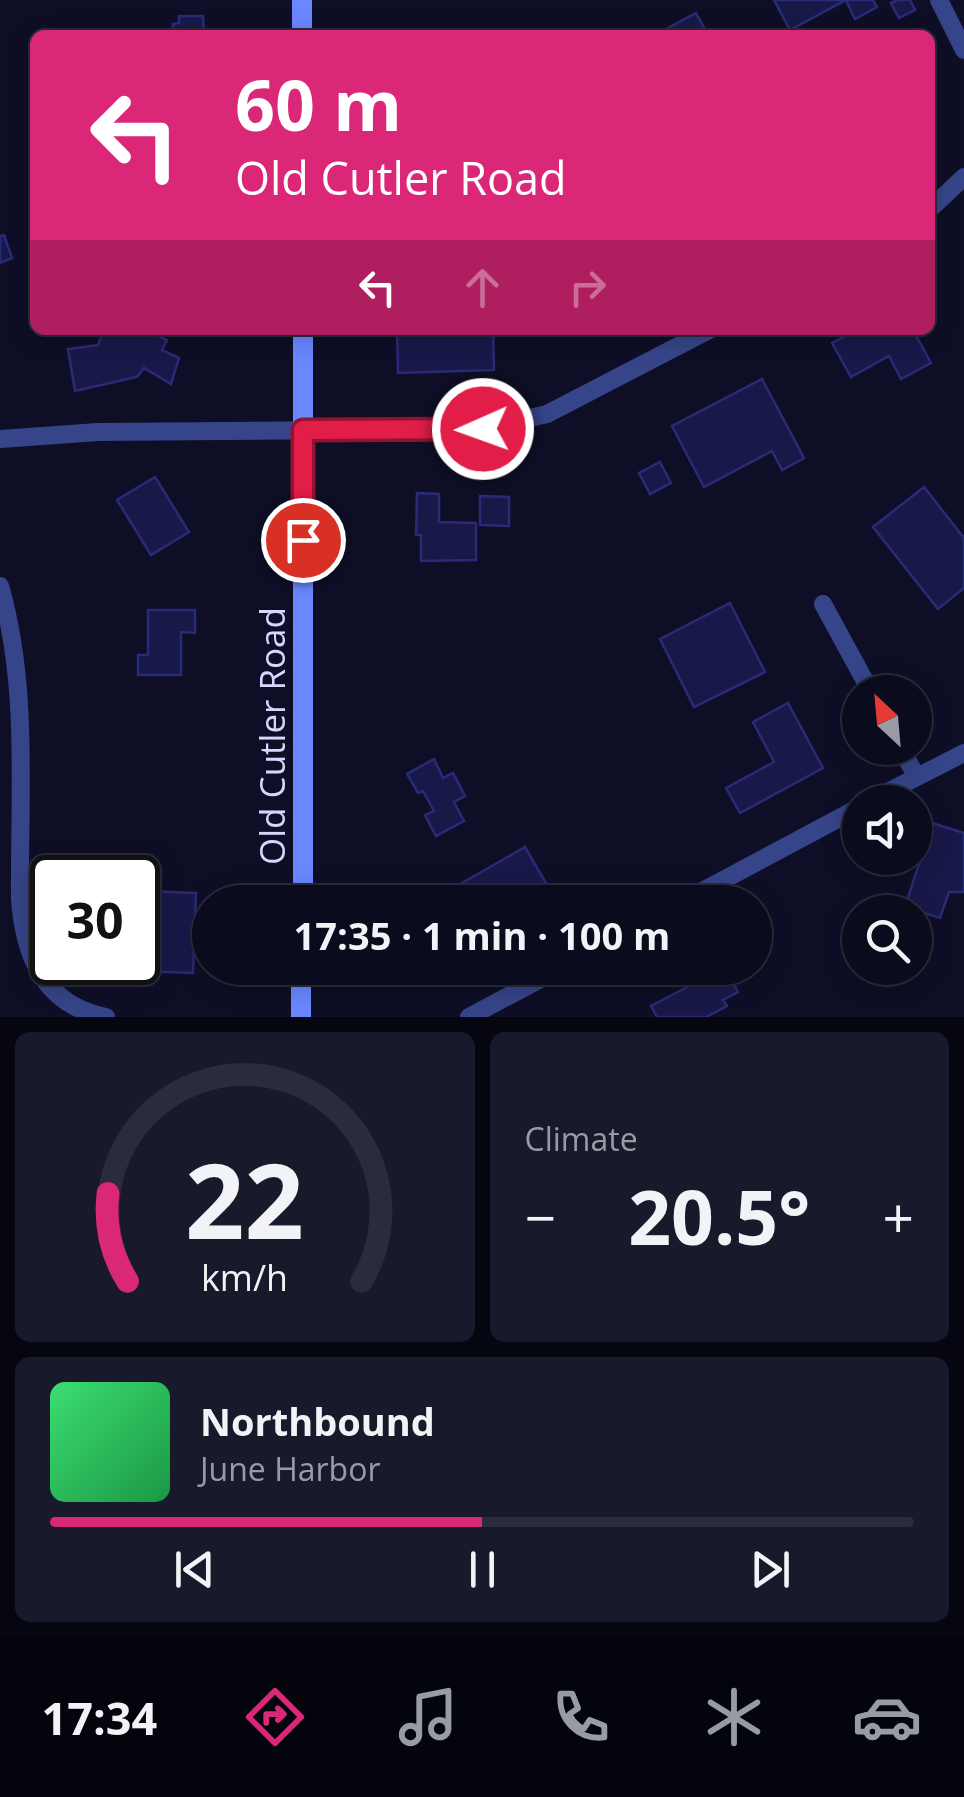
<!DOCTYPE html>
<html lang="en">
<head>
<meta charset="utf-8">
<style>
	:root { --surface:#0a0b1d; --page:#18192a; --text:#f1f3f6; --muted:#999ba4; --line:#2a2b3b; --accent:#db2777 }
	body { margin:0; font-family:"Open Sans",sans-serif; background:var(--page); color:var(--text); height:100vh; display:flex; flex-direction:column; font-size:38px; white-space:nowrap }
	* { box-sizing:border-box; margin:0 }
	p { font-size:32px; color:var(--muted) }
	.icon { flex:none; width:55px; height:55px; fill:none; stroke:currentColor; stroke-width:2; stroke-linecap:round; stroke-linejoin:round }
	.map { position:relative; height:1017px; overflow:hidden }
	.sheet { display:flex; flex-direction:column; gap:15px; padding:15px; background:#060610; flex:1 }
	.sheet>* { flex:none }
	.guide { position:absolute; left:30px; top:30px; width:905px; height:305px; border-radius:15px; box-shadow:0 5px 25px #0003,0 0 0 2px var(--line); background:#db2777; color:#fff; overflow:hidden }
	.needle { width:65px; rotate:334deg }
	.tools { position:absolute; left:842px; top:675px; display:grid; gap:20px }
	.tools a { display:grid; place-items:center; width:90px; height:90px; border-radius:50%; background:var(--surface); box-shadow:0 5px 25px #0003,0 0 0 2px var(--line); font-size:50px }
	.speed { position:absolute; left:30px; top:855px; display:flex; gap:20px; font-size:50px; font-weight:700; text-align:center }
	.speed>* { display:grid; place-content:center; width:130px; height:130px; border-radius:50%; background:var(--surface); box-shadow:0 5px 25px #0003,0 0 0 2px var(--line); line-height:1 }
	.speed .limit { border:5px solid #111; border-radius:15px; background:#fff; color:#111 }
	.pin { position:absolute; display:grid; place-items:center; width:85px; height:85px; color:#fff; margin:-42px; border:5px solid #fff; border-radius:50%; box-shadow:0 2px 10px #0007 }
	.me { position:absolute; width:110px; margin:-55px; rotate:268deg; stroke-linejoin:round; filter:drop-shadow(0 0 8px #0008) }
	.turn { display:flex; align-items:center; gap:35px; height:210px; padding:0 40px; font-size:45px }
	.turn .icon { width:130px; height:130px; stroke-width:2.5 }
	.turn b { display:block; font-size:70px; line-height:85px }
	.lanes { display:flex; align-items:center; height:95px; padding:0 40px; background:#0003; justify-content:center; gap:50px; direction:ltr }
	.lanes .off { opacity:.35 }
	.big { font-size:75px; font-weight:700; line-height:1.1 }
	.sheet .widget { flex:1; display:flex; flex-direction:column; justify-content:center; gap:15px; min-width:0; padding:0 35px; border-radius:15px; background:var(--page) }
	.sheet .dial { align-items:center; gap:0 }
	.dial svg { height:260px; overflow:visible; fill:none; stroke:var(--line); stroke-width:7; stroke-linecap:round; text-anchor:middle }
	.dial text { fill:var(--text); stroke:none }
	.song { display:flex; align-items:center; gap:30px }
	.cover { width:120px; height:120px; border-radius:15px; background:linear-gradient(135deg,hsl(140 70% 55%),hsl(140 70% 35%)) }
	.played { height:10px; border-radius:5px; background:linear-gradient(90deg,var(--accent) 50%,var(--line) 50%) }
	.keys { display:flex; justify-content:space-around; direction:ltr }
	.heat { display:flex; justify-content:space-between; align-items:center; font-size:55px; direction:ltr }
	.sheet .tiles { flex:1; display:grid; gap:15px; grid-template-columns:1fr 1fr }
	.widget:last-child { grid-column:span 2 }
	.trip { position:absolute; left:192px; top:885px; width:580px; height:100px; border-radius:50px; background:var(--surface); box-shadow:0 5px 25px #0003,0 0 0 2px var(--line); font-weight:700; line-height:100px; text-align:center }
	.menu { display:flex; height:160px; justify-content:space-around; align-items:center; background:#04040c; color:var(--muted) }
	.menu .icon { width:70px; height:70px }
	.menu .selected { color:var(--accent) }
	.menu b { font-size:45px; color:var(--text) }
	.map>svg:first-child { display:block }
	.building { fill:#191949; stroke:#2a2b77; stroke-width:2.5 }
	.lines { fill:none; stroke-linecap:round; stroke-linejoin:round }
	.street { stroke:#364589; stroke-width:18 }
	.secondary { stroke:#6b87ff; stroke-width:20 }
	.route-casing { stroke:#92132f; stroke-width:25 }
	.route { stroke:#e11d48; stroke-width:18 }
	.labels { text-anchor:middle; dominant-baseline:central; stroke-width:10; stroke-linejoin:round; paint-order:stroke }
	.street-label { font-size:35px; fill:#d4d8ff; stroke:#0e0f27 }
</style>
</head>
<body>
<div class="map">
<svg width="964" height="1017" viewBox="0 0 964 1017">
	<rect width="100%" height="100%" fill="#0e0f27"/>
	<!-- building -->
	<path class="building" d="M774,0H873L877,7L855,19L846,0L790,30Z
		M898,0H910L915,10L899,18L891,3Z
		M696,13L708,35H655Z
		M179,16H203L204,35H163H173V24L179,23Z
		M4,235L12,258L0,263V236Z
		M104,330H159L158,336L167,340L162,350L179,358L171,384L144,368L137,377L75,391L68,349L98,345Z
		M397,330H493L494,370L398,373Z
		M856,330H913L931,363L901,379L889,356L851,377L832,343Z
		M762,379L804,458L782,470L772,451L704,487L672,426Z
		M660,462L671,483L650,494L639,473Z
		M155,477L189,532L151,555L117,500Z
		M924,487L964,538V588L938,609L873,527Z
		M417,493L439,494V522L476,523V560L421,561V535H416Z
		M480,496L509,497V526L480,525Z
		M730,603L765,672L694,707L660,639Z
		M148,610H195V633L181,632V675H138V655H148Z
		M788,703L823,768L740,813L726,788L774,762L753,722Z
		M434,759L443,778L453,773L465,796L454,802L464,821L436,836L425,815L434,811L423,791L418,793L407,774Z
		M932,823L964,833V892H949L940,918L905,907Z
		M525,847L557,902H436L434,899Z
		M145,891L196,893L193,973L142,971L143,961H138V909L145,910Z
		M708,968H725L738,992L723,1000L727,1006L706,1017H657L651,1006L699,981L696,974Z"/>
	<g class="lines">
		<!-- street -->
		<path class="street" d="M939,0L964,50
			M930,209L964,177
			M0,439L98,432L483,429L547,414L709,330
			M0,586C29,686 19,795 20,899C24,956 45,1006 106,1017
			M823,604L871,692
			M901,748L916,776
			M868,802L964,753
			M682,902L860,807
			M469,1017L561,968"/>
		<!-- secondary -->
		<path class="secondary" d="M302,0V35
			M303,902V330
			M301,1017V968"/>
	</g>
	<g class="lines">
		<!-- route casing -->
		<g class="route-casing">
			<path id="route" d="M303,540V430L483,429"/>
		</g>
		<!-- route -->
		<use href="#route" class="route"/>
	</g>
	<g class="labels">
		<!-- street labels -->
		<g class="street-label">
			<text transform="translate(271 736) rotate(-90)">Old Cutler Road</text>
		</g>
	</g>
</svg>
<div class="tools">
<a><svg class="needle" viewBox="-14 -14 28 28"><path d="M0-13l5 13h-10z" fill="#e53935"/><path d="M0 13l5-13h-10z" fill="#999ba4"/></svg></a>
<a><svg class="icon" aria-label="sound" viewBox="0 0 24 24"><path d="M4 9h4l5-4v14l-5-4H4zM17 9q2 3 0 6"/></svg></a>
<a><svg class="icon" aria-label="search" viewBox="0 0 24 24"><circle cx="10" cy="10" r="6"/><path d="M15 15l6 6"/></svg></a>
</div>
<div class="speed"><div class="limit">30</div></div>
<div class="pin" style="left:303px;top:540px;background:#d93025"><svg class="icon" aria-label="arrive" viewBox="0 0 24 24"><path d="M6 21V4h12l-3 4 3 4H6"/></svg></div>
<svg class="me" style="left:483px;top:429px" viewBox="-20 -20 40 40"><circle r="17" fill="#e11d48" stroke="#fff" stroke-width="3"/><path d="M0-11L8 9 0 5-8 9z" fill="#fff"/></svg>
<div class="trip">17:35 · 1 min · 100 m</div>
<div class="guide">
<div class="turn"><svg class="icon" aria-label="left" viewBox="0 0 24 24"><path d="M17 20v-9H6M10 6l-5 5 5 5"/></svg><div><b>60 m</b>Old Cutler Road</div></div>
<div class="lanes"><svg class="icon" aria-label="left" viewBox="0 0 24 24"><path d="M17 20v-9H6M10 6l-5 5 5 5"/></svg><svg class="icon off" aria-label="ahead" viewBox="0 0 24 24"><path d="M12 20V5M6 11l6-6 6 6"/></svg><svg class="icon off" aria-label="right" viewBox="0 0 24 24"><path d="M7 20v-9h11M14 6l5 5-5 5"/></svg></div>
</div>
</div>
<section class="sheet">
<div class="tiles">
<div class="widget dial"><svg viewBox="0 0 100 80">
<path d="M14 69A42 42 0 1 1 86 69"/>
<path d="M14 69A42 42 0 0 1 8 42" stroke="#db2777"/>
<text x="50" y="56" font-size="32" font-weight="700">22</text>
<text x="50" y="72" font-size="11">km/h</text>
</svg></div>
<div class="widget"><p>Climate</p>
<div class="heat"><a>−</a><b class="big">20.5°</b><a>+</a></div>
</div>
<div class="widget">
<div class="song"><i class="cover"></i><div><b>Northbound</b><p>June Harbor</p></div></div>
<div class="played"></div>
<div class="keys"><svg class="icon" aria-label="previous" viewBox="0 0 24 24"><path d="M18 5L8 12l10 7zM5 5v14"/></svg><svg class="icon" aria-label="pause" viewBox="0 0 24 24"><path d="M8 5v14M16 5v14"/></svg><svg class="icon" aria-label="next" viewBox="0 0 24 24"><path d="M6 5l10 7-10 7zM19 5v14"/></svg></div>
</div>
</div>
</section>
<nav class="menu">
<b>17:34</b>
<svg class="icon selected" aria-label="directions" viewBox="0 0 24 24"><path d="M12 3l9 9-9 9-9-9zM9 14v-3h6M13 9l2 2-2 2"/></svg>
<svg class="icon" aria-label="music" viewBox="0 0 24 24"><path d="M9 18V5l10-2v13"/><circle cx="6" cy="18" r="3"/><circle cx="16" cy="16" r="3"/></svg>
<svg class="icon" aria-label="phone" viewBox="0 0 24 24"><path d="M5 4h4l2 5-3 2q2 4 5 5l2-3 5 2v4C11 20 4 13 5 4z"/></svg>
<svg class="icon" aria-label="climate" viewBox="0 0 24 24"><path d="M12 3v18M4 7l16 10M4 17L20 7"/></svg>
<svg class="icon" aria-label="car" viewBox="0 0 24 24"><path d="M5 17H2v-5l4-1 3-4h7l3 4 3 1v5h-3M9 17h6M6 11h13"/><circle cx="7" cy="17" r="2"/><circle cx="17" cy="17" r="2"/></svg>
</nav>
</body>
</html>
